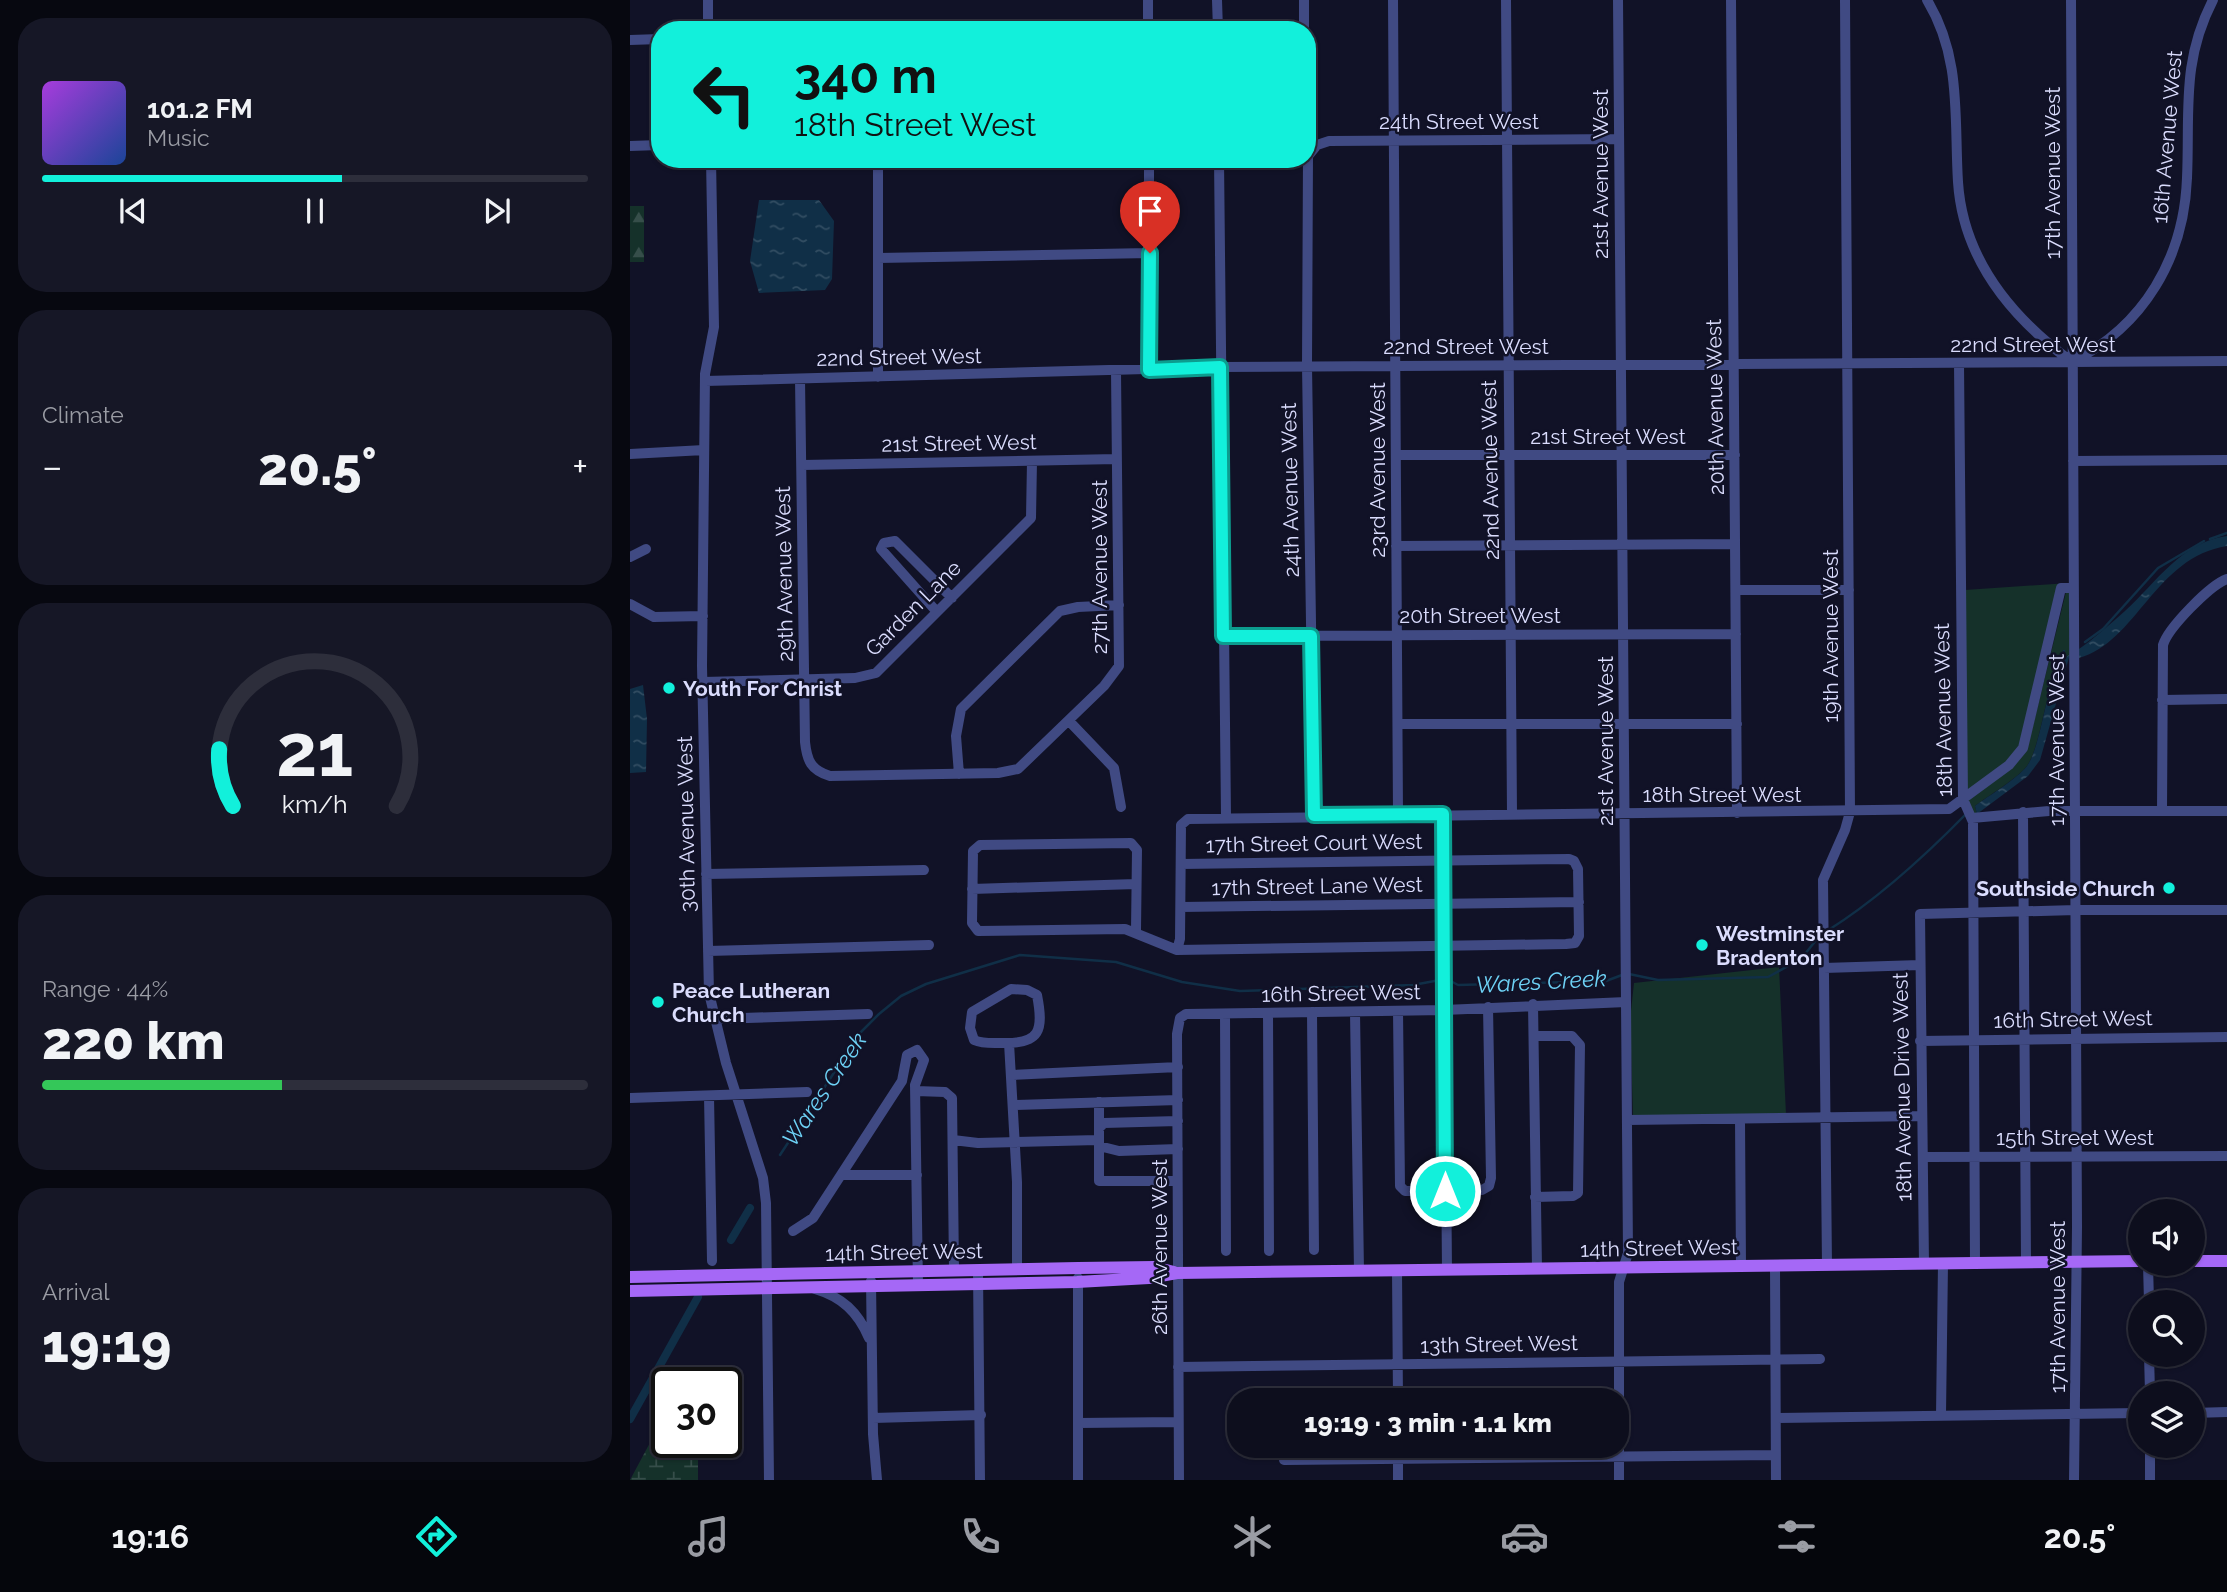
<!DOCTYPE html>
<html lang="en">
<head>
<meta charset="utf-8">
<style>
	:root { --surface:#0d0e1d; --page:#161726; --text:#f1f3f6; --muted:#9a9ca4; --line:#2d2e3b; --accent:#12f0db }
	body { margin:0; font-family:Raleway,sans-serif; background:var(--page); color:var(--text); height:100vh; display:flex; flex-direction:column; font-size:26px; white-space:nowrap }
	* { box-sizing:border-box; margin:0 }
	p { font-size:23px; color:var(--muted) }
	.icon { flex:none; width:38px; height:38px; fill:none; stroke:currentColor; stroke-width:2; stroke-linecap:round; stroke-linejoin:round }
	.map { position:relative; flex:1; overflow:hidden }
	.sheet { display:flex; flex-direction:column; gap:18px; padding:18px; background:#070810; width:630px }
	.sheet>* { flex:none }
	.banner { position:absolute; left:21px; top:21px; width:665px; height:147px; border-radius:28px; box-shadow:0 2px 5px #0004,0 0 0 2px var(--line); background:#12f0db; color:#111; overflow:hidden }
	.buttons { position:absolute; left:1498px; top:1199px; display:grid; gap:14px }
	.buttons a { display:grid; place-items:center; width:77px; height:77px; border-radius:50%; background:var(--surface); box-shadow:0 2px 5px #0004,0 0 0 2px var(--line); font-size:35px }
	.speed { position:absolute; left:21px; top:1367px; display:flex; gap:14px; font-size:35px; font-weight:700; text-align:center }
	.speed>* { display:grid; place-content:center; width:91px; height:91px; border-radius:50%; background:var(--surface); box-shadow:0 2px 5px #0004,0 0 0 2px var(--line); line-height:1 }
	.speed .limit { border:4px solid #111; border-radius:10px; background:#fff; color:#111 }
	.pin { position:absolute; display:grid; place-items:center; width:60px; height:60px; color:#fff; margin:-72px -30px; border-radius:50% 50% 50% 0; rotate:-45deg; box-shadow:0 0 7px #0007 }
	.pin .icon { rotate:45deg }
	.me { position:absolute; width:77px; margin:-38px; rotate:0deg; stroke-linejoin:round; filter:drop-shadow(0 0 5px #0008) }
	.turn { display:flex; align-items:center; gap:24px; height:147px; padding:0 28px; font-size:32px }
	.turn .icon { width:91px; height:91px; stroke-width:2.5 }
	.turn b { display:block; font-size:49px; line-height:60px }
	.big { font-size:52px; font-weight:800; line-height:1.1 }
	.sheet .tile { flex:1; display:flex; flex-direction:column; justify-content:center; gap:10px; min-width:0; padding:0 24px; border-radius:28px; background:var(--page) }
	.sheet .dial { align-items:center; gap:0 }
	.dial svg { height:182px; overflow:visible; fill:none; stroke:var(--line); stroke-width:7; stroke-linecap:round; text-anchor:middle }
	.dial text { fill:var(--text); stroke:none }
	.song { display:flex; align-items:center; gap:21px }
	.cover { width:84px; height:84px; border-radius:10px; background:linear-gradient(135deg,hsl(280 70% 55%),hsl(220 70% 35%)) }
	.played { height:7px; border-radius:4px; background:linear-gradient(90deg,var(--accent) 55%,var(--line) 55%) }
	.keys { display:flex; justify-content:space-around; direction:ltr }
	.heat { display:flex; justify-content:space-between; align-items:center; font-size:38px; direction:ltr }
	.charge { height:10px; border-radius:5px; background:linear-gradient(90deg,#34c759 44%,var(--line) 0) }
	.trip { position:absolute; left:597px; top:1388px; width:402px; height:70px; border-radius:28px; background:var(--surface); box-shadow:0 2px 5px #0004,0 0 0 2px var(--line); font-weight:800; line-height:70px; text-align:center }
	.menu { display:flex; height:112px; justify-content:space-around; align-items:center; background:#05060c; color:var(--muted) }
	.menu .icon { width:49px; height:49px }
	.menu .on { color:var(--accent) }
	.menu b { font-size:32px; color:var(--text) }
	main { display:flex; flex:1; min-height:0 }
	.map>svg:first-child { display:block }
	.forest { fill:url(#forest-firs) }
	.wetland { fill:url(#wetland-marsh) }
	.park { fill:#15312a }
	.water { fill:url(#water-ripples) }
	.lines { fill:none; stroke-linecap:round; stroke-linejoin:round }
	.stream { stroke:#102f47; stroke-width:2.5 }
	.canal { stroke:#102f47; stroke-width:8 }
	.minor { stroke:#404a83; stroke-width:10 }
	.major { stroke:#a568f6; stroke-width:12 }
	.route-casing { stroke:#0c9c8e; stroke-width:18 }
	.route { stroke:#12f0db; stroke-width:12 }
	.poi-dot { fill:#12f0db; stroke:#111227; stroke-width:2.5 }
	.labels { text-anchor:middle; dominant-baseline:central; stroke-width:5; stroke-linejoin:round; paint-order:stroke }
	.street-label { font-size:21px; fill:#dadcfd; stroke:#111227 }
	.poi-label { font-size:21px; font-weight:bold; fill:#dadcfd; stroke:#111227; text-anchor:start }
	.water-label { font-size:23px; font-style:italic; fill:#6ed2f6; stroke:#111227 }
</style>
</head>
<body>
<main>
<section class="sheet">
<div class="tile">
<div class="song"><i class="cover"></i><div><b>101.2 FM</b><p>Music</p></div></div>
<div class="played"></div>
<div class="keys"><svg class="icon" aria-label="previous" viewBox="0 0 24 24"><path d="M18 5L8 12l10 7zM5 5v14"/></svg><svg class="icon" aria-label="pause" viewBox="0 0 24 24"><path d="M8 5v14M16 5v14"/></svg><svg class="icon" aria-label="next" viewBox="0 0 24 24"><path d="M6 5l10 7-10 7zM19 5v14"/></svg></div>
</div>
<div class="tile"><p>Climate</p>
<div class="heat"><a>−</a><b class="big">20.5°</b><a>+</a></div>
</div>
<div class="tile dial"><svg viewBox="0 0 100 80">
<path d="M14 69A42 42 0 1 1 86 69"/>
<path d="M14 69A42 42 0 0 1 8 44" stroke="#12f0db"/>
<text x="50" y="56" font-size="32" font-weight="700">21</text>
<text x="50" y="72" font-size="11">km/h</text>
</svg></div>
<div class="tile"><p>Range · 44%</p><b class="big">220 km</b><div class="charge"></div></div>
<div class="tile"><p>Arrival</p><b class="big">19:19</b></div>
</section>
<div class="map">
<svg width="1597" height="1480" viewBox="0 0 1597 1480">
	<defs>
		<pattern id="forest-firs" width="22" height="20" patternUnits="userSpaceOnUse" patternTransform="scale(1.75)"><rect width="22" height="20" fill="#15312a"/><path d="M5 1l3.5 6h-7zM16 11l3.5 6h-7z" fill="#364e4a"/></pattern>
		<pattern id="wetland-marsh" width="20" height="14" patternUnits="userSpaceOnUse" patternTransform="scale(1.75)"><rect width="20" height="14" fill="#15312a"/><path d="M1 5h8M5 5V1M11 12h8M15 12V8" fill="none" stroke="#364e4a"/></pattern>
		<pattern id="water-ripples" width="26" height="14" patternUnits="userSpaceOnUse" patternTransform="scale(1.75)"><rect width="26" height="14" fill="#102f47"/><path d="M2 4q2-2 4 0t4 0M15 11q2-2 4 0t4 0" fill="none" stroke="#324d62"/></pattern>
	</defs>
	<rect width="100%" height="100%" fill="#111227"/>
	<!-- forest -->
	<path class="forest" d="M0,206H14V262H0Z"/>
	<!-- wetland -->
	<path class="wetland" d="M37,1411V1442H68V1480H0Z"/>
	<!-- park -->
	<path class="park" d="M1439,583L1432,585L1389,747L1376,762L1337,791L1335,590Z
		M1439,591L1440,654C1415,671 1414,741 1397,766C1388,778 1358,796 1345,806L1347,814H1344L1338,800L1382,768L1397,750L1436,592Z
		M1149,967L1156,1114L1003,1116L1000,1020L1004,983Z"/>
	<!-- water -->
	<path class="water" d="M129,200H189L204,221L202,279L195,290L129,293L120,261Z
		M1597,536V546C1525,557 1507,642 1449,658V649C1465,638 1480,624 1495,611C1527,582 1551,542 1597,536Z
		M1440,654L1410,760L1398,776L1347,814L1345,806C1358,796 1387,779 1397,766C1414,742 1415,671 1440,654Z
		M13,685L17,719L16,772L0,773V689Z
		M789,1199H808L809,1214H790Z"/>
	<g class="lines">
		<!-- stream -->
		<path class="stream" d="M1580,539L1597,533
			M1455,642L1473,629L1528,568L1574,541
			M1427,677L1434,651
			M1197,931C1248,899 1294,857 1336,814
			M999,974L1028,980L1138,977L1171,959L1191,934
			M817,979L828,985L976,981L992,975
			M150,1155L230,1033L249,1014L271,996L296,984L390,955L486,962L552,982L610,991L783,985L810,980"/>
		<!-- canal -->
		<path class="canal" d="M101,1240L120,1208
			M0,1419L68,1297"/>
		<!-- minor -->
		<path class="minor" d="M78,0V30
			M518,0V30
			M587,0L588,30
			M674,0V30
			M763,0L768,814
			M876,0L882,814
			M988,0L998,1253L989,1282V1480
			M1101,0L1107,813
			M1297,0C1332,58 1324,117 1328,182C1333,259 1382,318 1442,362C1514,326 1554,258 1557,178C1560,112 1551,62 1583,0
			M1441,0L1447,1227L1444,1480
			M485,30L518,29
			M0,40L30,39
			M0,146L30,145
			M81,159L84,327L75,374L72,666L79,993L96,1063L133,1178L136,1203L139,1480
			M248,159V377
			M519,159V370
			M589,159L596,817
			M248,258L520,253
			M1329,363L1333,799L1343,822L1345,1263
			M170,379L175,742C177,761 181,770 200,776L368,773L388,769L474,686L489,666L486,371
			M75,381L590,367L1597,361
			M0,454L74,450
			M766,455H1105
			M1443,461L1597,460
			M172,465L487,459
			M766,546L1105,544
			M0,557L16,549
			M1106,590H1219
			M0,604L24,617L73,616
			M307,612L251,549L254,543L265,541L322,598
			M593,636L1106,634
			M73,682L225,678L246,673L401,518L402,461
			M1532,700L1597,699
			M439,721L484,768L491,807
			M768,724H1107
			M329,774L326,736L331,709L430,611L448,607L489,605
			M1532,811L1533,645C1538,628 1580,585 1597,579
			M1393,812L1396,1263
			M813,814L817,1270
			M684,815L677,366L678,156L687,145L699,141L989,139
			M1342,818L1419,811H1597
			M76,874L294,870
			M342,889L506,884
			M551,907L949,902
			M506,930L507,850L501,843L350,845L343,851L342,923L348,931L495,929L547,950L936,944L945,943L949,936L948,869L944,861L939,859L551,864
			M547,950L550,939L551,825L558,819L1319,809L1379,765L1393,748L1431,588H1443
			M78,951L299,945
			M1194,968L1290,965
			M381,989L397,990L407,995C414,1031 410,1044 372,1043C362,1043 353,1044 344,1040L340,1028L342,1012Z
			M903,1004L907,1268
			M768,1011L770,1186L775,1191L852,1190L859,1186L861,1178L858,1007
			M682,1012L684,1250
			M725,1012L729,1271
			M638,1013L639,1251
			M595,1014L596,1251
			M84,1019L238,1014
			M904,1036H942L950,1045L948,1193L943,1196L905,1197
			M1290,1041L1597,1037
			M379,1043L387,1182V1269
			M383,1075L548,1067
			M286,1091L315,1092L322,1098L324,1270
			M79,1096L82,1261
			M0,1098L177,1092
			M469,1102V1181H547
			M384,1105L548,1100
			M997,1120L1292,1116
			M1110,1120L1111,1266
			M469,1128L474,1123L548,1121
			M323,1140L348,1143L468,1140
			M469,1146L489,1151L548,1149
			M1293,1157L1597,1156
			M211,1175H287
			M163,1231L183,1218L272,1081L277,1055L287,1050L294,1060L285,1085L288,1285
			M1294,1264L1290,914L1446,910H1597
			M1518,1264L1519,1302
			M1197,1265L1193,880L1215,830L1220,812L1215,0
			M1145,1266L1146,1480
			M348,1270L350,1480
			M767,1270L768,1400
			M448,1278V1480
			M241,1281L243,1434L247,1480
			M185,1289C212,1297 228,1312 239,1338
			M1519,1354L1520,1393
			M548,1367L1190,1359
			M1563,1413L1597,1412
			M1311,1415L1313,1263
			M243,1418L351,1415
			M1146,1418L1510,1413
			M448,1423L548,1422
			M768,1446V1480
			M1520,1446V1480
			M654,1460L1146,1455
			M549,1480L547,1034L550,1018L556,1014L814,1010L996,1002"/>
		<!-- major -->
		<path class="major" d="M1563,1261H1597
			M0,1277L448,1268L524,1267L544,1272
			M0,1291L447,1282L519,1278L547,1273L1510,1261"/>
	</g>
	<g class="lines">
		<!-- route casing -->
		<g class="route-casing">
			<path id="route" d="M520,253L519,370L590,367L593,636H681L684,815L813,814L815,1191"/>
		</g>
		<!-- route -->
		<use href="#route" class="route"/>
	</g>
	<!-- markers -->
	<g class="poi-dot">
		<circle cx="39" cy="688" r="7"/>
		<circle cx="1539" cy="888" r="7"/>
		<circle cx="1072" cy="945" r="7"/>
		<circle cx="28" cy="1002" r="7"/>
	</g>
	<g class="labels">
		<!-- street labels -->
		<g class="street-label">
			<text x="829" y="121">24th Street West</text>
			<text transform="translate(1537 137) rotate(-85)">16th Avenue West</text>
			<text transform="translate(1422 173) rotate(-90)">17th Avenue West</text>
			<text transform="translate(970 174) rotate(-90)">21st Avenue West</text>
			<text x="1403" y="344">22nd Street West</text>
			<text x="836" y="346">22nd Street West</text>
			<text transform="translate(269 357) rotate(-1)">22nd Street West</text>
			<text transform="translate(1085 407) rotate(-91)">20th Avenue West</text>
			<text x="978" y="436">21st Street West</text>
			<text transform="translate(329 443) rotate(-1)">21st Street West</text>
			<text transform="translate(747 470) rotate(-90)">23rd Avenue West</text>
			<text transform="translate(860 470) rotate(-91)">22nd Avenue West</text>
			<text transform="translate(660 490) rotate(-91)">24th Avenue West</text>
			<text transform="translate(469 567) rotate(-90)">27th Avenue West</text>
			<text transform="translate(154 574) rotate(-91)">29th Avenue West</text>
			<text transform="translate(283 608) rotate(-45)">Garden Lane</text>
			<text x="850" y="615">20th Street West</text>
			<text transform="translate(1200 636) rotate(-90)">19th Avenue West</text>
			<text transform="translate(1313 710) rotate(-91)">18th Avenue West</text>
			<text transform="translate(1426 740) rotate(-90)">17th Avenue West</text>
			<text transform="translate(975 741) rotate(-90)">21st Avenue West</text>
			<text x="1092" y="794">18th Street West</text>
			<text transform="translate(56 824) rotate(-91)">30th Avenue West</text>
			<text transform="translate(684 843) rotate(-1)">17th Street Court West</text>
			<text transform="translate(687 886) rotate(-1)">17th Street Lane West</text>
			<text transform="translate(711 993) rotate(-1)">16th Street West</text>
			<text transform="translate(1443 1019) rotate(-1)">16th Street West</text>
			<text transform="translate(1272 1087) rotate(-91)">18th Avenue Drive West</text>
			<text x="1445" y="1137">15th Street West</text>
			<text transform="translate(529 1247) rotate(-90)">26th Avenue West</text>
			<text transform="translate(1029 1248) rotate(-1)">14th Street West</text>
			<text transform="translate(274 1252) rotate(-1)">14th Street West</text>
			<text transform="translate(1427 1307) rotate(-90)">17th Avenue West</text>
			<text transform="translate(869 1344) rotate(-1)">13th Street West</text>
		</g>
		<!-- poi labels -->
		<g class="poi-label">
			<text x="53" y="688">Youth For Christ</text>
			<text x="1525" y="888" text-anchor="end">Southside Church</text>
			<text x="1086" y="933">Westminster<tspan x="1086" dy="24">Bradenton</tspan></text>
			<text x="42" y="990">Peace Lutheran<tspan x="42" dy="24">Church</tspan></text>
		</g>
		<!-- water labels -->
		<g class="water-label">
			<text transform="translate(911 981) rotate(-3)">Wares Creek</text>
			<text transform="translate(194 1089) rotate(-56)">Wares Creek</text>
		</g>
	</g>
</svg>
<div class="buttons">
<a><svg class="icon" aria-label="sound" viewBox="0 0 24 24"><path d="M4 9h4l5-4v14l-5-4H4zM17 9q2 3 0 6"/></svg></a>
<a><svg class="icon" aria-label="search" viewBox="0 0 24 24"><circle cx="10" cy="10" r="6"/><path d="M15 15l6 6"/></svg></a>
<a><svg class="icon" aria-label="layers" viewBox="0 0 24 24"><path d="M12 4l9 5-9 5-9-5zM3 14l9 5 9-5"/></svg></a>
</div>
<div class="speed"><div class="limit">30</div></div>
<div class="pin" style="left:520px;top:253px;background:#d93025"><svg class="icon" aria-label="arrive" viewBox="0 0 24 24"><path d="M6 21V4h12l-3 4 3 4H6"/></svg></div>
<svg class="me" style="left:815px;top:1191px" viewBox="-20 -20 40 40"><circle r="17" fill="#12f0db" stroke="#fff" stroke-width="3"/><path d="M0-11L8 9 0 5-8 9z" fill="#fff"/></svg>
<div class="trip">19:19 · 3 min · 1.1 km</div>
<div class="banner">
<div class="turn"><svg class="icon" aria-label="left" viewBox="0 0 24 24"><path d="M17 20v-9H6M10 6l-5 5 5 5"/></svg><div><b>340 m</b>18th Street West</div></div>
</div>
</div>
</main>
<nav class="menu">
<b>19:16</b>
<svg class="icon on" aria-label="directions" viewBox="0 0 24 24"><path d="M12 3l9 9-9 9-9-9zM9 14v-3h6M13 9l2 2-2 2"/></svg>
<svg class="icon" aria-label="music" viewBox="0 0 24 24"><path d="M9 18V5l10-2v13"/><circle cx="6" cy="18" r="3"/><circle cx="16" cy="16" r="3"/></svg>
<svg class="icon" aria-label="phone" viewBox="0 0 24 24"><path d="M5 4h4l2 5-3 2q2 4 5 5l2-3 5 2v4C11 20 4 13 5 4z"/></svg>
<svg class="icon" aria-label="climate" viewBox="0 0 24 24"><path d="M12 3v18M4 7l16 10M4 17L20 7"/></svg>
<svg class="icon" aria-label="car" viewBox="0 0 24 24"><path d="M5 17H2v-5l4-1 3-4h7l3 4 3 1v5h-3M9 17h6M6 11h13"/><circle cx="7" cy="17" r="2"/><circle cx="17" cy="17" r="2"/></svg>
<svg class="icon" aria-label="filters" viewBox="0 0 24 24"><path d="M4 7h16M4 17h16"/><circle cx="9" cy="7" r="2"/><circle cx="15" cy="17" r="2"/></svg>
<b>20.5°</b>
</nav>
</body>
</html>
